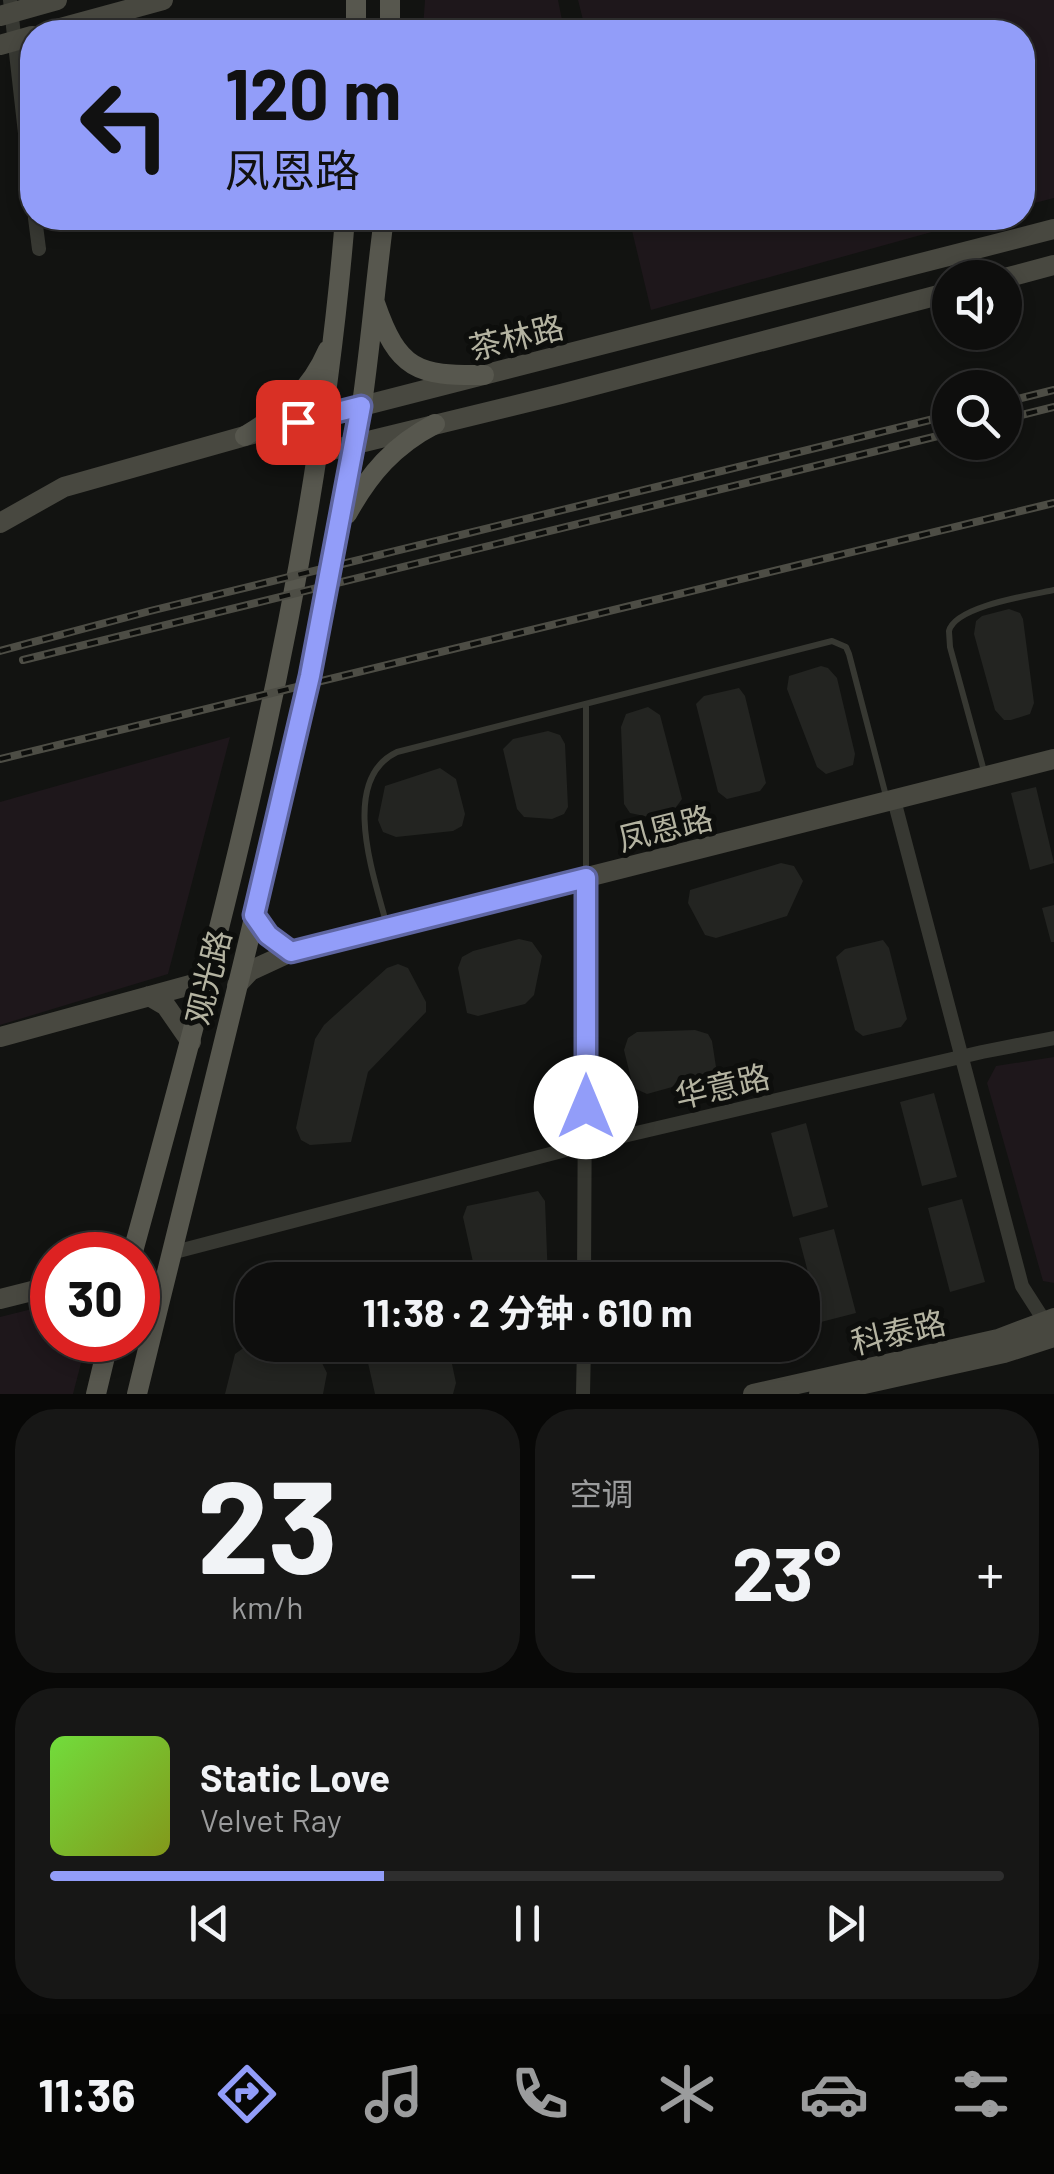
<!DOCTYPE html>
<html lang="zh">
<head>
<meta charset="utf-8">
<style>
	:root { --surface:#0e0e0d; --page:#171716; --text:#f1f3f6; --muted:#9b9c9d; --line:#2e2e2e; --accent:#929df9 }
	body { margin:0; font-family:Barlow,"Noto Sans SC",sans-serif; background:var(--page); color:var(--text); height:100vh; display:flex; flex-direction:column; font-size:38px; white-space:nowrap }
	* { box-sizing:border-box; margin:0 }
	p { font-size:32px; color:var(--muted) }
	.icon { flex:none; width:55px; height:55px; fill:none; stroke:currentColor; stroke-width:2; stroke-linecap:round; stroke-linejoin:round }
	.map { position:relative; height:1394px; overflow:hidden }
	.details { display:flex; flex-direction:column; gap:15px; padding:15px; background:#080807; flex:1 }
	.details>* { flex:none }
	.guide { position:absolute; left:20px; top:20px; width:1015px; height:210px; border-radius:40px; box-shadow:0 5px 15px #0003,0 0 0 2px var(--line); background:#929df9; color:#111; overflow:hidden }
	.buttons { position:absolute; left:932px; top:260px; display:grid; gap:20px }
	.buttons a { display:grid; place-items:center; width:90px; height:90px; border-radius:50%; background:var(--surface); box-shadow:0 5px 15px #0003,0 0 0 2px var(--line); font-size:50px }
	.speed { position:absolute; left:30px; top:1232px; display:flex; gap:20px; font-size:50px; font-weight:700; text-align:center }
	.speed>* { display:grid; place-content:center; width:130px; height:130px; border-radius:50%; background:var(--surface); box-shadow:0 5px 15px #0003,0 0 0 2px var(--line); line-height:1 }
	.speed .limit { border:15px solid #d22; background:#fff; color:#111 }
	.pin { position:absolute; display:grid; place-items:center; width:85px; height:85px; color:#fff; margin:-42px; border-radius:20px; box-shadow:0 5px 15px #0006 }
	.me { position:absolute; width:110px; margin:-55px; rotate:0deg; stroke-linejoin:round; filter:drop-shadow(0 0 8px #0008) }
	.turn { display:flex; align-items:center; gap:35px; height:210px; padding:0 40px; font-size:45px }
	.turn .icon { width:130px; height:130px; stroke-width:2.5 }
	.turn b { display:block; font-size:70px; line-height:85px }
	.big { font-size:75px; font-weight:700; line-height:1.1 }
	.details .tile { flex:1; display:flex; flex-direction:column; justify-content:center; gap:15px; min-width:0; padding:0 35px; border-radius:40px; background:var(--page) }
	.details .dial { align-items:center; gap:0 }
	.dial b { font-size:130px; line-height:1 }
	.song { display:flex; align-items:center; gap:30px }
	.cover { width:120px; height:120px; border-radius:15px; background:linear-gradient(135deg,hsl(100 70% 55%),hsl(70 70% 35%)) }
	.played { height:10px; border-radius:5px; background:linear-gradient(90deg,var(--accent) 35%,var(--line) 35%) }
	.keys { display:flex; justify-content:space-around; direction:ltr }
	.heat { display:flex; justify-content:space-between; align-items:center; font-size:55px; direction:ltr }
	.details .tiles { flex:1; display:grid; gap:15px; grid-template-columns:1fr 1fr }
	.tile:last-child { grid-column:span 2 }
	.trip { position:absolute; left:235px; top:1262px; width:585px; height:100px; border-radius:40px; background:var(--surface); box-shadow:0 5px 15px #0003,0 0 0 2px var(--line); font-weight:700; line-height:100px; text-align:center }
	.tabs { display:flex; height:160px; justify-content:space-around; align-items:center; background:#060605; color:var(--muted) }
	.tabs .icon { width:70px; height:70px }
	.tabs .current { color:var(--accent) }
	.tabs b { font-size:45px; color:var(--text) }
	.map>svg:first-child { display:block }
	.green { fill:#1e171b }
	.building { fill:#232421 }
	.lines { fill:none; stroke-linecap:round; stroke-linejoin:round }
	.lane { stroke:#373832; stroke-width:6 }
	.street { stroke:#373832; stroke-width:14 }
	.secondary { stroke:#484840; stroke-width:20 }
	.primary { stroke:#57574e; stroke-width:20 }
	.rail-casing { stroke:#4d4d45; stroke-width:8 }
	.rail { stroke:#0d0e0c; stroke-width:4; stroke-dasharray:11; stroke-linecap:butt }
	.route-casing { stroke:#5f66a2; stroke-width:25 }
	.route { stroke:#929df9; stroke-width:18 }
	.labels { text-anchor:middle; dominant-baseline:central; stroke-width:10; stroke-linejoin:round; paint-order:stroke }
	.street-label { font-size:32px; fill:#b4b3a1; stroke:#0d0e0c }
</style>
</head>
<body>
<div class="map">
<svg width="1054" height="1394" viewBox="0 0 1054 1394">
	<rect width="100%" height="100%" fill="#121311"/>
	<!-- green -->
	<path class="green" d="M425,0H558L563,25L423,28Z
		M578,0H1054V198L1023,206L1022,32H586Z
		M629,218H982L651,310Z
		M230,737L168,974L0,1025V802Z
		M1054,1057V1283L1043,1281L987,1083L996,1066Z
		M52,1304V1340H87L73,1394H0V1317Z"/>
	<!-- building -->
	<path class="building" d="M1009,609L1020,613L1023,619L1034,703L1030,714L1011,720H1004L995,710L974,634L976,621L982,616Z
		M821,666L828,668L837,678L855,754L853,765L826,774L817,767L787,689L789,676Z
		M739,688L745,696L766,783L760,791L727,799L718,792L696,704L704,696Z
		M648,707L660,715L682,799L671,814L649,817L630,813L624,804L621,727L626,714Z
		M548,731L560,735L565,744L568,807L564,814L552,819L524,817L517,809L503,749L513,739Z
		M440,768L456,779L465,814L462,826L453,831L396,837L383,832L378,820L385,786Z
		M1036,787L1054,863L1030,870L1011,793Z
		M781,863L794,866L803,881L787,916L716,938L705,935L688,903L690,890Z
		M1054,905V942H1051L1042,908Z
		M519,939L532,942L542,956L534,995L525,1004L478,1016L467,1013L458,968L462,957L473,951Z
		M883,940L889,948L907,1019L901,1027L863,1036L855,1030L836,957L845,949Z
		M398,964L408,968L426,1002V1012L368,1072L351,1142L310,1145L301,1140L296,1128L315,1039L324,1025L387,968Z
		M695,1030L708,1034L712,1041L716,1067L712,1076L647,1094L636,1089L632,1083L624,1050L628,1038L637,1032Z
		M934,1093L957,1177L922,1186L900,1102Z
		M806,1123L828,1207L793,1217L771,1133Z
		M538,1191L545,1201L548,1280H477L463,1217L467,1206Z
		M962,1199L985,1282L950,1292L928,1208Z
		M834,1229L856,1313L821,1322L799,1238Z
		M249,1344L322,1363L327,1373L323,1394H225L235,1354Z
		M364,1345H448L456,1383L453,1394H375Z"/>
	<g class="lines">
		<!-- lane -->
		<path class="lane" d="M586,704V871
			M984,771L950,647C950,646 949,632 949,631C955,606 1031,595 1054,590
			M387,926C375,879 338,780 397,752L832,641L846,647L849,654L886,796"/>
		<!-- street -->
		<path class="street" d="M10,0L32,195
			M35,218L39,249
			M894,800L1022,1286L1047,1325
			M171,1253L585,1145L982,1052L1054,1038
			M584,1280L586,878
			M583,1394L584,1345"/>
		<!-- secondary -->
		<path class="secondary" d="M0,16L57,0
			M46,32L163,0
			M0,45L32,36
			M1005,278L1054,265
			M319,453L561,394L950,292
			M0,523L64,487L245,436L1054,229
			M291,952L1054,759
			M237,985L250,971L291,952L268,935L253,915
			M149,996L166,1006L191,1042
			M0,1037L205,981
			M0,1299L52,1286
			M753,1394L998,1339L1054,1318
			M819,1394L1004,1353L1054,1337"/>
		<!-- primary -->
		<path class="primary" d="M390,0V32
			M356,32V0
			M375,303C398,370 417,376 484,375
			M245,436C283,413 310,392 328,350
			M347,514C369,474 394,445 435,424
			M132,1255C226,914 317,571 345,218
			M96,1394L109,1340
			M137,1394C214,1078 298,763 356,443C369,369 374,292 384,218"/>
		<!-- rail casing -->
		<g class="rail-casing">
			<path id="rail" d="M1005,402L1054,390
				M1005,419L1054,407
				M0,651L150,611L950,415
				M23,660L950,433
				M0,759L1054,503"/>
		</g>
		<!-- rail -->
		<use href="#rail" class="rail"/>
	</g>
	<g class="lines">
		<!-- route casing -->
		<g class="route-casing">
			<path id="route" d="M298,422L361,406L310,676L254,915L268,935L291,952L586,878V1107"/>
		</g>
		<!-- route -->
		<use href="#route" class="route"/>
	</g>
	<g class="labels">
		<!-- street labels -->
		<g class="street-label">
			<text transform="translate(516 336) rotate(-14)">茶林路</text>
			<text transform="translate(665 827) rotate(-14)">凤恩路</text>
			<text transform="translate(207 977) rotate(-76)">观光路</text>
			<text transform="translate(722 1085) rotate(-13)">华意路</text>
			<text transform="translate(898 1331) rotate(-13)">科泰路</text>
		</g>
	</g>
</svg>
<div class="buttons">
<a><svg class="icon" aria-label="sound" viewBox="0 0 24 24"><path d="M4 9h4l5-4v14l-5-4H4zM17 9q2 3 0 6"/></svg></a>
<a><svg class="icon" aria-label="search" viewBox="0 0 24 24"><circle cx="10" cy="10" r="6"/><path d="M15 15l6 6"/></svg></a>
</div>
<div class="speed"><div class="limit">30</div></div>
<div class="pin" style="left:298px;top:422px;background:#d93025"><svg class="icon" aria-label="arrive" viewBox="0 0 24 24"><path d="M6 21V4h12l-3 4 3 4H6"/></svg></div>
<svg class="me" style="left:586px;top:1107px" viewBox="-20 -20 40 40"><circle r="19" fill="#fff"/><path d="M0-13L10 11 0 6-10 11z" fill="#929df9"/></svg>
<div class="trip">11:38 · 2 分钟 · 610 m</div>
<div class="guide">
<div class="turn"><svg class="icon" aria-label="left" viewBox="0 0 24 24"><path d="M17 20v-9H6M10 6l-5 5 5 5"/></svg><div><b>120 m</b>凤恩路</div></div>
</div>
</div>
<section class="details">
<div class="tiles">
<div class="tile dial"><b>23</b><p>km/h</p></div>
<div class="tile"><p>空调</p>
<div class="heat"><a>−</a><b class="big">23°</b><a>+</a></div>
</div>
<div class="tile">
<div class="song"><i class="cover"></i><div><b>Static Love</b><p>Velvet Ray</p></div></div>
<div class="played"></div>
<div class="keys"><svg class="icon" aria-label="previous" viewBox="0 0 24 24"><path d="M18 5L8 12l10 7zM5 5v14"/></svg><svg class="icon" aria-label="pause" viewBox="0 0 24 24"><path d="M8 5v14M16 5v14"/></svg><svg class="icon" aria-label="next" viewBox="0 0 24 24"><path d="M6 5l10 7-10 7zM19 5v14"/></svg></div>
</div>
</div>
</section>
<nav class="tabs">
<b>11:36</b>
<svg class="icon current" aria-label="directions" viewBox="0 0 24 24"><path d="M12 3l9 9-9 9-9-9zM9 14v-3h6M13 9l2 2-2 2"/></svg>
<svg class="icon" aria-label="music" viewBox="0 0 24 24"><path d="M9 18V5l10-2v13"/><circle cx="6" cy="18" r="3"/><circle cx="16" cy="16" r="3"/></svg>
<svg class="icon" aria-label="phone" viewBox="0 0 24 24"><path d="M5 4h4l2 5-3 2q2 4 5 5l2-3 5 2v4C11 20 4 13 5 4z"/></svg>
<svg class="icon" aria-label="climate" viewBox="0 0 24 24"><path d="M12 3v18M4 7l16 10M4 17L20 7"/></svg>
<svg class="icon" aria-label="car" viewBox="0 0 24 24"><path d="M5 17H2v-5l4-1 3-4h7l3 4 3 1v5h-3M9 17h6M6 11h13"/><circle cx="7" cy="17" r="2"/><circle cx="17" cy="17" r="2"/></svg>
<svg class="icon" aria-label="filters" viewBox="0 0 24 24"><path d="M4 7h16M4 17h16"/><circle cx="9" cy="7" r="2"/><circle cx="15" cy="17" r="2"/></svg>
</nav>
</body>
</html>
